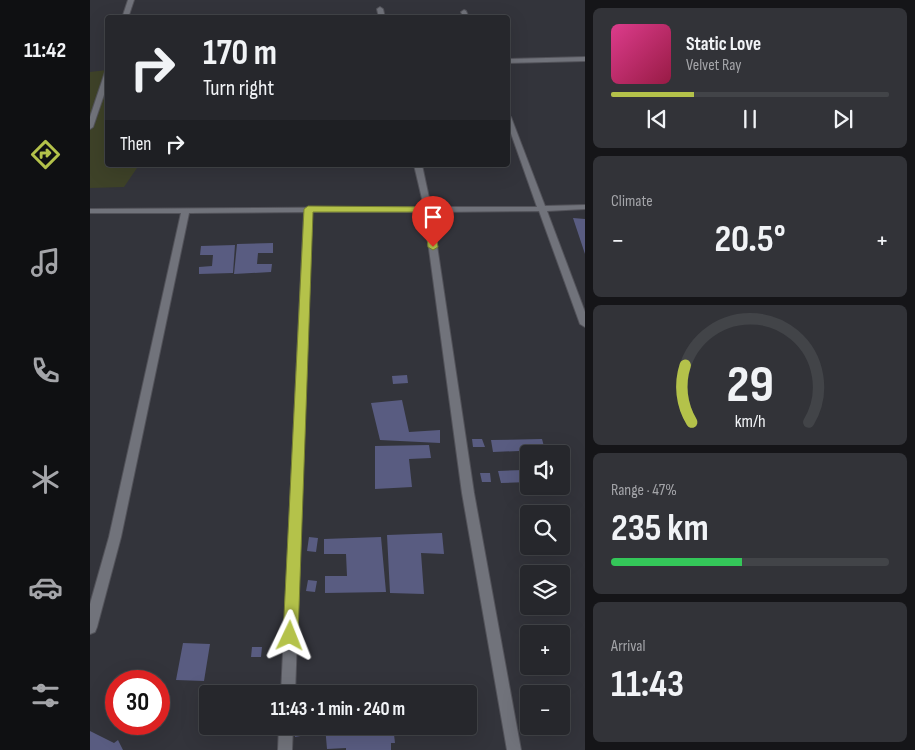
<!DOCTYPE html>
<html lang="en">
<head>
<meta charset="utf-8">
<style>
	:root { --surface:#26272c; --page:#323338; --text:#f1f3f6; --muted:#a4a5a9; --line:#424448; --accent:#b4c24a }
	body { margin:0; font-family:"Sofia Sans Condensed",sans-serif; background:var(--page); color:var(--text); height:100vh; display:flex; flex-direction:column; font-size:19px; white-space:nowrap }
	* { box-sizing:border-box; margin:0 }
	p { font-size:16px; color:var(--muted) }
	.icon { flex:none; width:28px; height:28px; fill:none; stroke:currentColor; stroke-width:2; stroke-linecap:round; stroke-linejoin:round }
	.map { position:relative; flex:1; overflow:hidden }
	.panel { display:flex; flex-direction:column; gap:8px; padding:8px; background:#151518; width:330px }
	.panel>* { flex:none }
	.banner { position:absolute; left:15px; top:15px; width:405px; height:152px; border-radius:5px; box-shadow:0 5px 20px #0002,0 0 0 1px var(--line); background:#26272c; color:var(--text); overflow:hidden }
	.controls { position:absolute; left:430px; top:445px; display:grid; gap:10px }
	.controls a { display:grid; place-items:center; width:50px; height:50px; border-radius:5px; background:var(--surface); box-shadow:0 5px 20px #0002,0 0 0 1px var(--line); font-size:25px }
	.speed { position:absolute; left:15px; top:670px; display:flex; gap:10px; font-size:25px; font-weight:700; text-align:center }
	.speed>* { display:grid; place-content:center; width:65px; height:65px; border-radius:50%; background:var(--surface); box-shadow:0 5px 20px #0002,0 0 0 1px var(--line); line-height:1 }
	.speed .limit { border:8px solid #d22; background:#fff; color:#111 }
	.pin { position:absolute; display:grid; place-items:center; width:42px; height:42px; color:#fff; margin:-51px -21px; border-radius:50% 50% 50% 0; rotate:-45deg; box-shadow:0 0 5px #0007 }
	.pin .icon { rotate:45deg }
	.me { position:absolute; width:55px; margin:-28px; rotate:2deg; stroke-linejoin:round; filter:drop-shadow(0 0 4px #0008) }
	.turn { display:flex; align-items:center; gap:18px; height:105px; padding:0 15px; font-size:22px }
	.turn .icon { width:65px; height:65px; stroke-width:2.5 }
	.turn b { display:block; font-size:35px; line-height:42px }
	.then { display:flex; align-items:center; height:48px; padding:0 15px; background:#0003; gap:10px; font-size:19px }
	.big { font-size:38px; font-weight:700; line-height:1.1 }
	.panel .tile { flex:1; display:flex; flex-direction:column; justify-content:center; gap:8px; min-width:0; padding:0 18px; border-radius:8px; background:var(--page) }
	.panel .dial { align-items:center; gap:0 }
	.dial svg { height:130px; overflow:visible; fill:none; stroke:var(--line); stroke-width:7; stroke-linecap:round; text-anchor:middle }
	.dial text { fill:var(--text); stroke:none }
	.song { display:flex; align-items:center; gap:15px }
	.cover { width:60px; height:60px; border-radius:8px; background:linear-gradient(135deg,hsl(330 70% 55%),hsl(340 70% 35%)) }
	.played { height:5px; border-radius:2px; background:linear-gradient(90deg,var(--accent) 30%,var(--line) 30%) }
	.keys { display:flex; justify-content:space-around; direction:ltr }
	.heat { display:flex; justify-content:space-between; align-items:center; font-size:28px; direction:ltr }
	.charge { height:8px; border-radius:4px; background:linear-gradient(90deg,#34c759 47%,var(--line) 0) }
	.trip { position:absolute; left:109px; top:685px; width:278px; height:50px; border-radius:5px; background:var(--surface); box-shadow:0 5px 20px #0002,0 0 0 1px var(--line); font-weight:700; line-height:50px; text-align:center }
	main { display:flex; flex:1; min-height:0 }
	.menu { display:flex; flex-direction:column; width:90px; justify-content:space-around; align-items:center; background:#0f1012; color:var(--muted) }
	.menu .icon { width:35px; height:35px }
	.menu .on { color:var(--accent) }
	.menu b { font-size:22px; color:var(--text) }
	.map>svg:first-child { display:block }
	.green { fill:#3e4228 }
	.building { fill:#595c81 }
	.lines { fill:none; stroke-linecap:round; stroke-linejoin:round }
	.street-casing { stroke:#525259; stroke-width:2 }
	.street { fill:#71737b; fill-rule:evenodd }
	.route { fill:#b4c24a; stroke:#757e30 }
</style>
</head>
<body>
<main>
<nav class="menu">
<b>11:42</b>
<svg class="icon on" aria-label="directions" viewBox="0 0 24 24"><path d="M12 3l9 9-9 9-9-9zM9 14v-3h6M13 9l2 2-2 2"/></svg>
<svg class="icon" aria-label="music" viewBox="0 0 24 24"><path d="M9 18V5l10-2v13"/><circle cx="6" cy="18" r="3"/><circle cx="16" cy="16" r="3"/></svg>
<svg class="icon" aria-label="phone" viewBox="0 0 24 24"><path d="M5 4h4l2 5-3 2q2 4 5 5l2-3 5 2v4C11 20 4 13 5 4z"/></svg>
<svg class="icon" aria-label="climate" viewBox="0 0 24 24"><path d="M12 3v18M4 7l16 10M4 17L20 7"/></svg>
<svg class="icon" aria-label="car" viewBox="0 0 24 24"><path d="M5 17H2v-5l4-1 3-4h7l3 4 3 1v5h-3M9 17h6M6 11h13"/><circle cx="7" cy="17" r="2"/><circle cx="17" cy="17" r="2"/></svg>
<svg class="icon" aria-label="filters" viewBox="0 0 24 24"><path d="M4 7h16M4 17h16"/><circle cx="9" cy="7" r="2"/><circle cx="15" cy="17" r="2"/></svg>
</nav>
<div class="map">
<svg width="495" height="750" viewBox="0 0 495 750">
	<rect width="100%" height="100%" fill="#33343b"/>
	<!-- green -->
	<path class="green" d="M17,70L18,165H49L34,187L0,188V72Z"/>
	<!-- building -->
	<path class="building" d="M483,218L495,219V254Z
		M183,243V253H168L167,264H182L181,272L144,274L147,244Z
		M145,245L143,273L109,274V267L122,266L123,255H110L111,246Z
		M317,375L318,383L303,384L302,376Z
		M312,400L319,432L350,430V443L290,440L281,403Z
		M382,439H392L395,447H383Z
		M452,439L456,454H439V482L411,483L408,471L434,470L429,451L403,452L401,440Z
		M339,445L341,458L319,459L322,487L285,489V446Z
		M390,473H400L401,482H392Z
		M352,533L354,554L331,553L334,594L300,593L297,535Z
		M219,537L228,538L226,552L217,551Z
		M291,537L296,592L235,593V576H257L256,554H234V539Z
		M218,580L227,581L225,592L216,591Z
		M93,643L120,644L114,681L86,680Z
		M162,647H172L171,657H161Z
		M204,726H227V733L205,737Z
		M235,726H303L305,743H301V750H256V748L237,749Z
		M0,731L24,743L28,740L33,750H0Z"/>
	<g class="lines">
		<!-- street casing -->
		<g class="street-casing">
			<path id="street" d="M38,0H44L38,18H32Z
				M290,7L293,9L295,18H289L287,9Z
				M374,10L376,11L379,18H374L371,12Z
				M495,57V61L418,63V59Z
				M18,70V83L3,127L0,129V117L15,72Z
				M418,115L421,117L455,206L495,205V209L457,211L495,312V327L490,324L449,211L342,212L384,493L431,750H417L372,493L334,212H222L205,694H191L214,212L99,213L31,537L7,627L5,632L0,634V604L19,537L91,213H0V209L334,207L324,165H332L341,207H447L418,125Z
				M189,726H203L202,750H188Z"/>
		</g>
		<!-- street -->
		<use href="#street" class="street"/>
	</g>
	<!-- route -->
	<path class="route" d="M218,206L341,207L348,247L343,250L338,247L334,212H223L208,636L205,641L200,643L195,641L193,636L214,209Z"/>
</svg>
<div class="controls">
<a><svg class="icon" aria-label="sound" viewBox="0 0 24 24"><path d="M4 9h4l5-4v14l-5-4H4zM17 9q2 3 0 6"/></svg></a>
<a><svg class="icon" aria-label="search" viewBox="0 0 24 24"><circle cx="10" cy="10" r="6"/><path d="M15 15l6 6"/></svg></a>
<a><svg class="icon" aria-label="layers" viewBox="0 0 24 24"><path d="M12 4l9 5-9 5-9-5zM3 14l9 5 9-5"/></svg></a>
<a>+</a>
<a>−</a>
</div>
<div class="speed"><div class="limit">30</div></div>
<div class="pin" style="left:343px;top:247px;background:#d93025"><svg class="icon" aria-label="arrive" viewBox="0 0 24 24"><path d="M6 21V4h12l-3 4 3 4H6"/></svg></div>
<svg class="me" style="left:200px;top:636px" viewBox="-20 -20 40 40"><path d="M0-17L14 15 0 8-14 15z" fill="#b4c24a" stroke="#fff" stroke-width="4"/></svg>
<div class="trip">11:43 · 1 min · 240 m</div>
<div class="banner">
<div class="turn"><svg class="icon" aria-label="right" viewBox="0 0 24 24"><path d="M7 20v-9h11M14 6l5 5-5 5"/></svg><div><b>170 m</b>Turn right</div></div>
<div class="then">Then<svg class="icon" aria-label="right" viewBox="0 0 24 24"><path d="M7 20v-9h11M14 6l5 5-5 5"/></svg></div>
</div>
</div>
<section class="panel">
<div class="tile">
<div class="song"><i class="cover"></i><div><b>Static Love</b><p>Velvet Ray</p></div></div>
<div class="played"></div>
<div class="keys"><svg class="icon" aria-label="previous" viewBox="0 0 24 24"><path d="M18 5L8 12l10 7zM5 5v14"/></svg><svg class="icon" aria-label="pause" viewBox="0 0 24 24"><path d="M8 5v14M16 5v14"/></svg><svg class="icon" aria-label="next" viewBox="0 0 24 24"><path d="M6 5l10 7-10 7zM19 5v14"/></svg></div>
</div>
<div class="tile"><p>Climate</p>
<div class="heat"><a>−</a><b class="big">20.5°</b><a>+</a></div>
</div>
<div class="tile dial"><svg viewBox="0 0 100 80">
<path d="M14 69A42 42 0 1 1 86 69"/>
<path d="M14 69A42 42 0 0 1 10 34" stroke="#b4c24a"/>
<text x="50" y="56" font-size="32" font-weight="700">29</text>
<text x="50" y="72" font-size="11">km/h</text>
</svg></div>
<div class="tile"><p>Range · 47%</p><b class="big">235 km</b><div class="charge"></div></div>
<div class="tile"><p>Arrival</p><b class="big">11:43</b></div>
</section>
</main>
</body>
</html>
